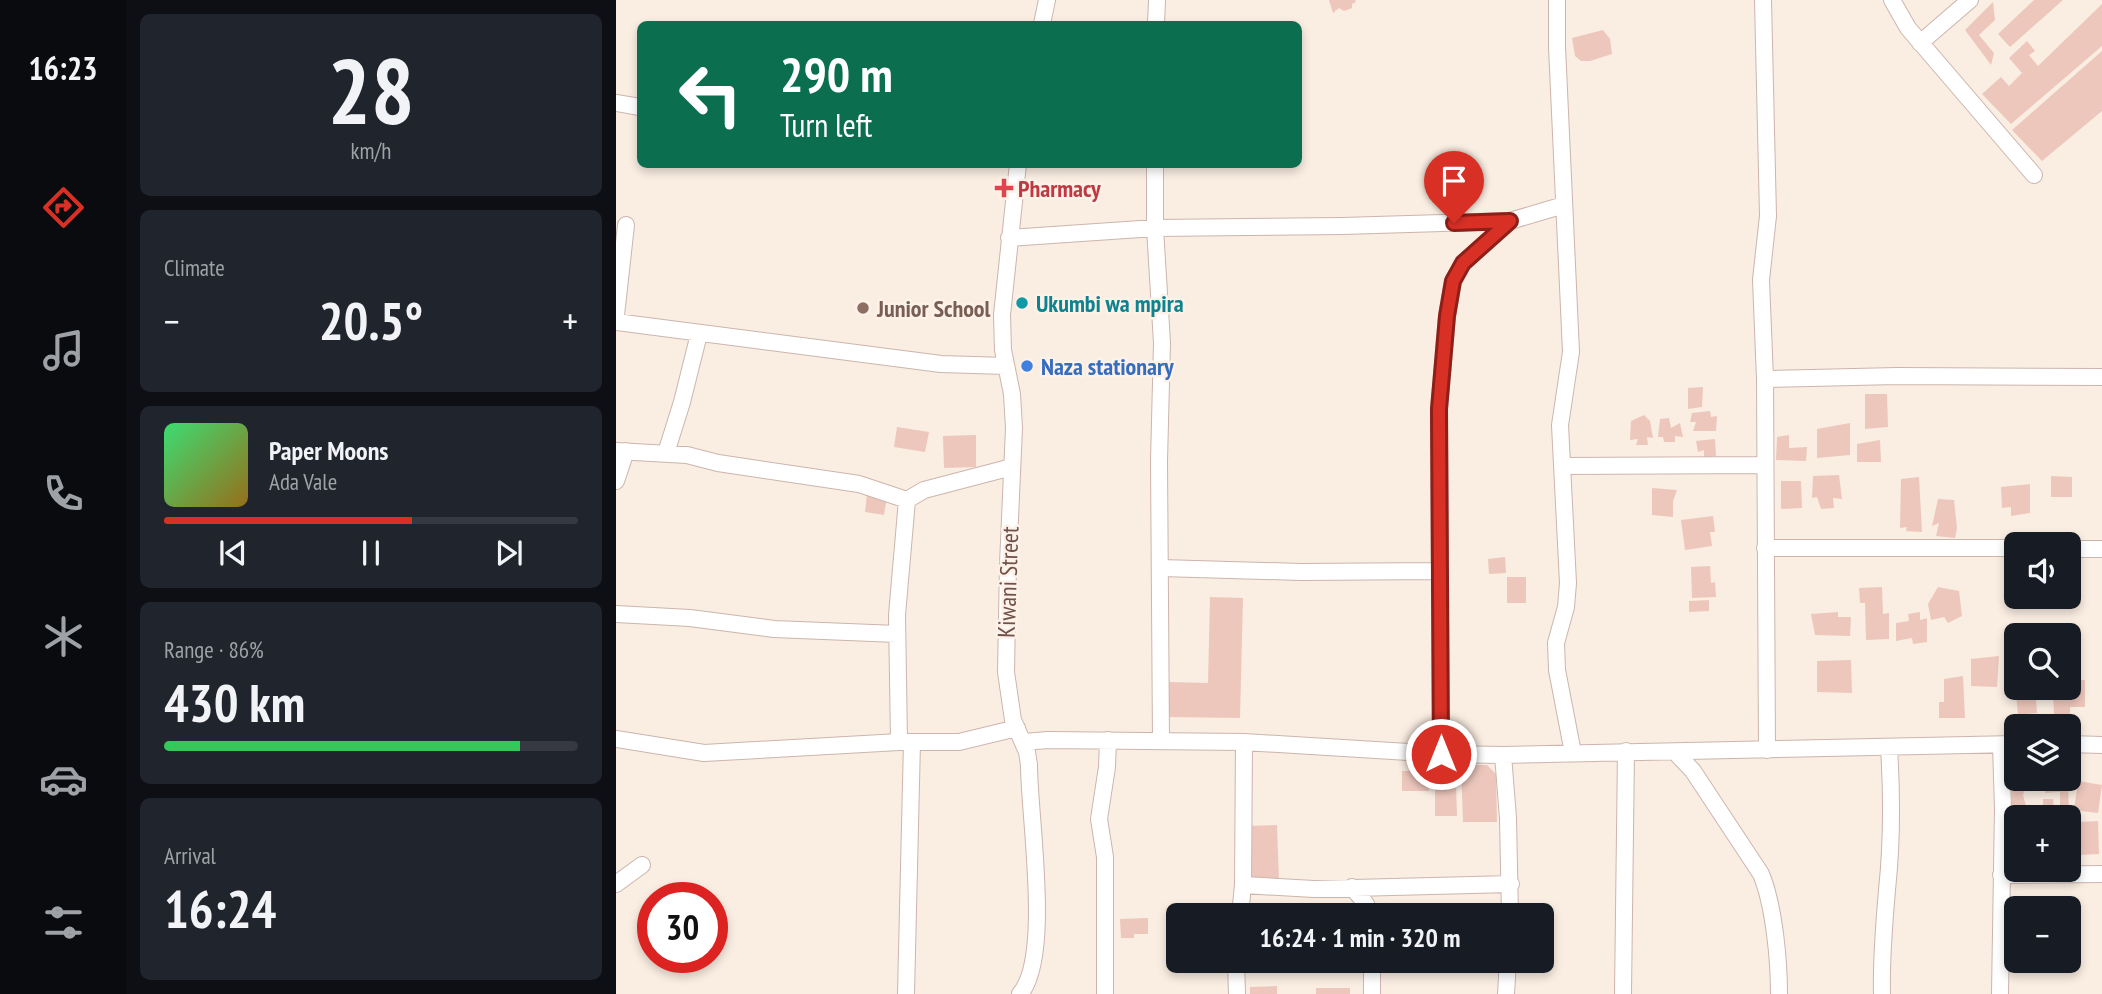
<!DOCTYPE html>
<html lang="en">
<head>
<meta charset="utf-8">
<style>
	:root { --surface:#171b24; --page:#20242c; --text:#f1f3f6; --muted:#9ea1a6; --line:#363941; --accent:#d93025 }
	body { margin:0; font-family:"PT Sans Narrow",sans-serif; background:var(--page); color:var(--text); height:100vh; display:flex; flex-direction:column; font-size:26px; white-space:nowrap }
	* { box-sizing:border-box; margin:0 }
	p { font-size:23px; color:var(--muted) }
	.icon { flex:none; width:38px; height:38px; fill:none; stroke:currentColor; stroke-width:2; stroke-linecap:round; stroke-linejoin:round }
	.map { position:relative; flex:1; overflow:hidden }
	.sheet { display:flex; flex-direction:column; gap:14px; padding:14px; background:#0d0f14; width:490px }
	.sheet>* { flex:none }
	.hud { position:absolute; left:21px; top:21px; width:665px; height:147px; border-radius:10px; box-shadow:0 4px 10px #0003; background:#0b6e4f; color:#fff; overflow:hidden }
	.tools { position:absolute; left:1388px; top:532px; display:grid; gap:14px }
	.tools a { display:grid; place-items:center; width:77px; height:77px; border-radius:10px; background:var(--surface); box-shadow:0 4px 10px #0003; font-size:35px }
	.speed { position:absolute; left:21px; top:882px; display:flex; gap:14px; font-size:35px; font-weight:700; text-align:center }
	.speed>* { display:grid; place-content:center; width:91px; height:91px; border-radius:50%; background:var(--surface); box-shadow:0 4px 10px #0003; line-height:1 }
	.speed .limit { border:10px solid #d22; background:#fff; color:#111 }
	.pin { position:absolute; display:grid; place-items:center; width:60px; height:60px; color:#fff; margin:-72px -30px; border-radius:50% 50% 50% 0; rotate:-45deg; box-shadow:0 0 7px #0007 }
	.pin .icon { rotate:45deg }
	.me { position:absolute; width:77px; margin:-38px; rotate:0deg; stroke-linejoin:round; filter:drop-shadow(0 0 5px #0008) }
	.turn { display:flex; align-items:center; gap:24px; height:147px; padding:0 28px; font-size:32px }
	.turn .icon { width:91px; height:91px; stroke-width:2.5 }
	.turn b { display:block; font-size:49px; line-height:60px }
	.big { font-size:52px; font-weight:800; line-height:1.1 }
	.sheet .card { flex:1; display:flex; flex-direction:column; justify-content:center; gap:10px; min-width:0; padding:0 24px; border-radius:10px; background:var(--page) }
	.sheet .dial { align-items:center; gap:0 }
	.dial b { font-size:91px; line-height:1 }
	.song { display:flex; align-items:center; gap:21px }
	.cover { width:84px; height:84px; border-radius:10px; background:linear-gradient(135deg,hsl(140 70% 55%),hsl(40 70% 35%)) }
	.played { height:7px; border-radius:4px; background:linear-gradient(90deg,var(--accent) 60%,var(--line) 60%) }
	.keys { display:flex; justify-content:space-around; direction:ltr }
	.heat { display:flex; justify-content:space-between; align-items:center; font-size:38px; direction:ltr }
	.charge { height:10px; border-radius:5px; background:linear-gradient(90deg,#34c759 86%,var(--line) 0) }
	.trip { position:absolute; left:550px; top:903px; width:388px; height:70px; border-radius:10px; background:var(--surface); box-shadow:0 4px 10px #0003; font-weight:800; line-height:70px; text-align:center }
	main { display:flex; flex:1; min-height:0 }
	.menu { display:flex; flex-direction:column; width:126px; justify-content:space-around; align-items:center; background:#090b0e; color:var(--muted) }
	.menu .icon { width:49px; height:49px }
	.menu .selected { color:var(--accent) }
	.menu b { font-size:32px; color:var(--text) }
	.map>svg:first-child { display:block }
	.building { fill:#edc7bc }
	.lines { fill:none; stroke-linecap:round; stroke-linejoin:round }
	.minor-casing { stroke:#ccb5ad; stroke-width:18 }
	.minor { stroke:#fff; stroke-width:16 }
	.route-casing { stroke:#8d1f18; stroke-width:18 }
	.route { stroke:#d93025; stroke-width:12 }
	.health-dot { fill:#e0444e; stroke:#fdf1e8; stroke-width:2.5 }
	.culture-dot { fill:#0f9aa8; stroke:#fdf1e8; stroke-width:2.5 }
	.education-dot { fill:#8d6e63; stroke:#fdf1e8; stroke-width:2.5 }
	.shop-dot { fill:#3f7fe0; stroke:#fdf1e8; stroke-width:2.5 }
	.labels { text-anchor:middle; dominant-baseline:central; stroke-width:5; stroke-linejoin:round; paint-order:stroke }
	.health-label { font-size:24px; font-weight:bold; fill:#be3a42; stroke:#fdf1e8; text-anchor:start }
	.culture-label { font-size:24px; font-weight:bold; fill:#0d838f; stroke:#fdf1e8; text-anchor:start }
	.education-label { font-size:24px; font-weight:bold; fill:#785e54; stroke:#fdf1e8; text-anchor:start }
	.shop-label { font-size:24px; font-weight:bold; fill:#366cbe; stroke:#fdf1e8; text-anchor:start }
	.street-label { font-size:24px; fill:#70514b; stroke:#fdf1e8 }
</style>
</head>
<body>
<main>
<nav class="menu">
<b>16:23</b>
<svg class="icon selected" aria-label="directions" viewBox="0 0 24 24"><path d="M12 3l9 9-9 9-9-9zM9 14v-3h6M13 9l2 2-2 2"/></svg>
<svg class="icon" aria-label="music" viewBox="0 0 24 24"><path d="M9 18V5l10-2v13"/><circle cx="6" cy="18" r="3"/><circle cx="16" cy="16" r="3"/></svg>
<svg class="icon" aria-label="phone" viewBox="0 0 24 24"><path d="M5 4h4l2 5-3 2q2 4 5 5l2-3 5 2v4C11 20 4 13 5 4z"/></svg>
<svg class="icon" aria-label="climate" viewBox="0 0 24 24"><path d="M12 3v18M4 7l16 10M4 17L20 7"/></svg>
<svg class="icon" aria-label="car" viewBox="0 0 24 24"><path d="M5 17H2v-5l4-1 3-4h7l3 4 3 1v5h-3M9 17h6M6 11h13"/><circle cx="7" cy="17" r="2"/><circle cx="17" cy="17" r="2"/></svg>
<svg class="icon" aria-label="filters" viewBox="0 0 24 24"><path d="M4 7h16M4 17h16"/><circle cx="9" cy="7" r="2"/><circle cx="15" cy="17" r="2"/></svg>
</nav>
<section class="sheet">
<div class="card dial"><b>28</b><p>km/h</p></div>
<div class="card"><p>Climate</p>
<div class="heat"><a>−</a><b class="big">20.5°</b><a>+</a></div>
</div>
<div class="card">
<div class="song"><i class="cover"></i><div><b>Paper Moons</b><p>Ada Vale</p></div></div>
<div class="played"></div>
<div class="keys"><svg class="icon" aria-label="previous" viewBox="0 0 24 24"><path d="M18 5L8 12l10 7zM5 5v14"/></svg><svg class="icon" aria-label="pause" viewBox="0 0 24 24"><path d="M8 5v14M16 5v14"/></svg><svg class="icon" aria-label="next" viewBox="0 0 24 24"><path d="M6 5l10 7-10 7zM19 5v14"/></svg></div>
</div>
<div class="card"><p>Range · 86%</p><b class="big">430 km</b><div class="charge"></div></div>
<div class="card"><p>Arrival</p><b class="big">16:24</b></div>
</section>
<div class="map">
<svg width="1486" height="994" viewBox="0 0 1486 994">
	<rect width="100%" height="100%" fill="#faede2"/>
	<!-- building -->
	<path class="building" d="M713,0H739L740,2L736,4V8L728,11L723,8L717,13Z
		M1418,0H1447L1394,47L1382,34Z
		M1377,2L1379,20L1363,35L1378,53L1375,65L1349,30Z
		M1486,4V46L1395,124L1366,94L1385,77L1393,86L1406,73L1393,58L1411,41L1419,51L1413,55L1422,66Z
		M987,30L994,39L996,54L974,61H965L959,56L956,38Z
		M1486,51V111L1426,161L1396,130Z
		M1087,387L1086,407L1072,409V388Z
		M1249,394H1271L1272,427L1249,429Z
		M1094,411L1095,417L1101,416L1100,431H1077L1080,422H1074L1076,413Z
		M1028,415L1034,421L1037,438L1031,437L1032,445H1020L1022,439L1014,440L1015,421Z
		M1053,418L1055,428L1064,423L1067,437L1059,436V442H1048L1047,437H1042L1044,419Z
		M1234,423V455L1201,458V429Z
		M281,427L313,432L309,452L278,447Z
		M360,435V467L328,468L327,436Z
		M1173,435V448L1191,447L1190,461L1160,460L1161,437Z
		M1099,439L1100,456L1088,458V450L1082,452L1080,441Z
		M1264,440L1265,462H1241V444Z
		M1223,475L1226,499L1217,498L1218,508L1205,509L1201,497L1196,498L1197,476Z
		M1435,476L1456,477V497H1435Z
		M1303,477L1306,532L1290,531L1291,527L1284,528L1285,479Z
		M1165,481H1185L1186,508L1165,509Z
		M1414,484V513L1395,516V507L1386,508L1385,487Z
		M1036,488L1061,490L1057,501V517L1036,515Z
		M251,494L271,497L268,515L249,512Z
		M1322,499L1338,500L1341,528L1339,538L1320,536L1323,523L1316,526Z
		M1097,516L1099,532H1094L1096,546L1069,550L1065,520Z
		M889,557L890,573L873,574L872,559Z
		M1094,566L1095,583L1099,582L1100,597L1076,598L1075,567Z
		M891,577H910V603H891Z
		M1266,587L1267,614L1273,613V639L1250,640L1249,603H1244L1243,588Z
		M1322,587L1343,591L1346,616L1332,623L1328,617L1315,620L1312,604Z
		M594,597L627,598L624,718L551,717L552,682L592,683Z
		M1093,600V611L1073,612V601Z
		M1222,612V617H1235L1234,636L1199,635L1195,614Z
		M1304,612V620L1311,618V642L1297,644L1296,638L1280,641V623L1293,621L1292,614Z
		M1391,643L1400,645V662L1392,663Z
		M1463,647L1464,667L1452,668V648Z
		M1383,656L1381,687L1355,686V659Z
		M1235,660L1236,693L1201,692V661Z
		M1347,676L1349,718H1323V702H1328V679Z
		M1392,680H1400V688H1419L1421,713L1402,715L1400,694L1391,695Z
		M1469,680V707H1454V716H1438L1437,688H1452V681Z
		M816,762L838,763V774L816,773Z
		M845,765H871L880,774L881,822H847Z
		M786,771H813V791H786Z
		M1430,779H1452L1453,817L1427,816V799H1437L1438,808L1444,806V792L1429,793Z
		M1462,781L1486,785L1482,813L1458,810Z
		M1396,784H1411L1407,795L1411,810L1396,809Z
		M840,785L841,816H819V786Z
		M1482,821L1483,854L1464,855L1462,822Z
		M661,825L663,883L633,884L631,826Z
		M532,918V934H518V938H505L504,919Z
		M781,961H808L809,968L782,971Z
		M661,986V994H634V987Z
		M700,988H734V994H700Z"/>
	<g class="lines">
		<!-- minor casing -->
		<g class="minor-casing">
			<path id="minor" d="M941,0V47L955,352L944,425L952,583L950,607L940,643L941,670L957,753
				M1147,0L1152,216L1145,280L1149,379L1151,750
				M1276,0L1292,28L1418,175
				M426,24L431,0
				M540,24L541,0
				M1304,43L1354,0
				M0,103L24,107
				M402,164L386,315L387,350L396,394L398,428L392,564L390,672L397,720L411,752L413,765C413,817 436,957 404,994
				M539,164V228L546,343L543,461L545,740
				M393,238L539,228L726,226L894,221L948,205
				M0,315L10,225
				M0,322L325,364L390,366
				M1149,379L1281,376L1486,377
				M0,451L71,455L102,463L243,484L291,500
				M50,453L66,402L83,334
				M946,466L1149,465
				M0,481L10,451
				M1149,548H1400
				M1452,549H1486
				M545,568L685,572L823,571
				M0,614L74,618L158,629L281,634
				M0,739L88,753L283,742H343L401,728
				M283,742L281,615L291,500L308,490L396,467
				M408,742L432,740L628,742L825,754L887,755L1400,744
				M1452,744L1486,745
				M1059,752L1077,771L1145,874C1158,905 1163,960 1163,994
				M825,754L823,409L831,316L837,281L847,263L894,221
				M887,755L892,818L894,915
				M1385,875L1486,874
				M0,884L26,865
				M627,885L698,889L895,884
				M736,887L750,904L754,915
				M624,915L627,885L628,742
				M620,961L621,994
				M290,994L296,742
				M489,994V857L483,819L491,767L492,740
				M756,994V961
				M890,994L892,961
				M1007,994L1010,751
				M1266,994C1265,959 1268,925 1271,890C1276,843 1276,795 1273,748
				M1384,994L1387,809L1385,745"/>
		</g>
		<!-- minor -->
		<use href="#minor" class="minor"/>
	</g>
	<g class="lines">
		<!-- route casing -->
		<g class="route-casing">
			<path id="route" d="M825,754L823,409L831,316L837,281L847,263L894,221L838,223"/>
		</g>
		<!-- route -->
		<use href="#route" class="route"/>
	</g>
	<!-- markers -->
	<path class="health-dot" d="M384.5 177.5h7v7h7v7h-7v7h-7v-7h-7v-7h7z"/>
	<circle class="culture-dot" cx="406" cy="303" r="7"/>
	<circle class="education-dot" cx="247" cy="308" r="7"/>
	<circle class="shop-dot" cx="411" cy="366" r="7"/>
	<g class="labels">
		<!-- health labels -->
		<g class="health-label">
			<text x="402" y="188">Pharmacy</text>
		</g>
		<!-- culture labels -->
		<g class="culture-label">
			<text x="420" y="303">Ukumbi wa mpira</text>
		</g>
		<!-- education labels -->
		<g class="education-label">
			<text x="261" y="308">Junior School</text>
		</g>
		<!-- shop labels -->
		<g class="shop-label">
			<text x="425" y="366">Naza stationary</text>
		</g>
		<!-- street labels -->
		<g class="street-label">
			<text transform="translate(392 582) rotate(-88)">Kiwani Street</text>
		</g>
	</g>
</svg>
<div class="tools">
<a><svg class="icon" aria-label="sound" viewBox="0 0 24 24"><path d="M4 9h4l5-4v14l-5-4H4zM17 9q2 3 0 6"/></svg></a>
<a><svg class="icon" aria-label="search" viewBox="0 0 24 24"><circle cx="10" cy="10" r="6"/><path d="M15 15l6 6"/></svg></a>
<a><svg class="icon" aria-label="layers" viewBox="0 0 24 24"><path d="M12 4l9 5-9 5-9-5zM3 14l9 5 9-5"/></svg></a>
<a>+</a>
<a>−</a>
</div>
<div class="speed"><div class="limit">30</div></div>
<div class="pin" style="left:838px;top:223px;background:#d93025"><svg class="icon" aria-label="arrive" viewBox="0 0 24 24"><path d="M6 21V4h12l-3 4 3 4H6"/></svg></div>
<svg class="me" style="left:825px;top:754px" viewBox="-20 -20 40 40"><circle r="17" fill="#d93025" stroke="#fff" stroke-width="3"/><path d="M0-11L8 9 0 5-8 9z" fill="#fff"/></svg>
<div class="trip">16:24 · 1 min · 320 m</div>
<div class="hud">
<div class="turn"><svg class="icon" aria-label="left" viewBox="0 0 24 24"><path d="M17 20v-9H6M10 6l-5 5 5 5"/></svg><div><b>290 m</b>Turn left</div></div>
</div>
</div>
</main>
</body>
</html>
